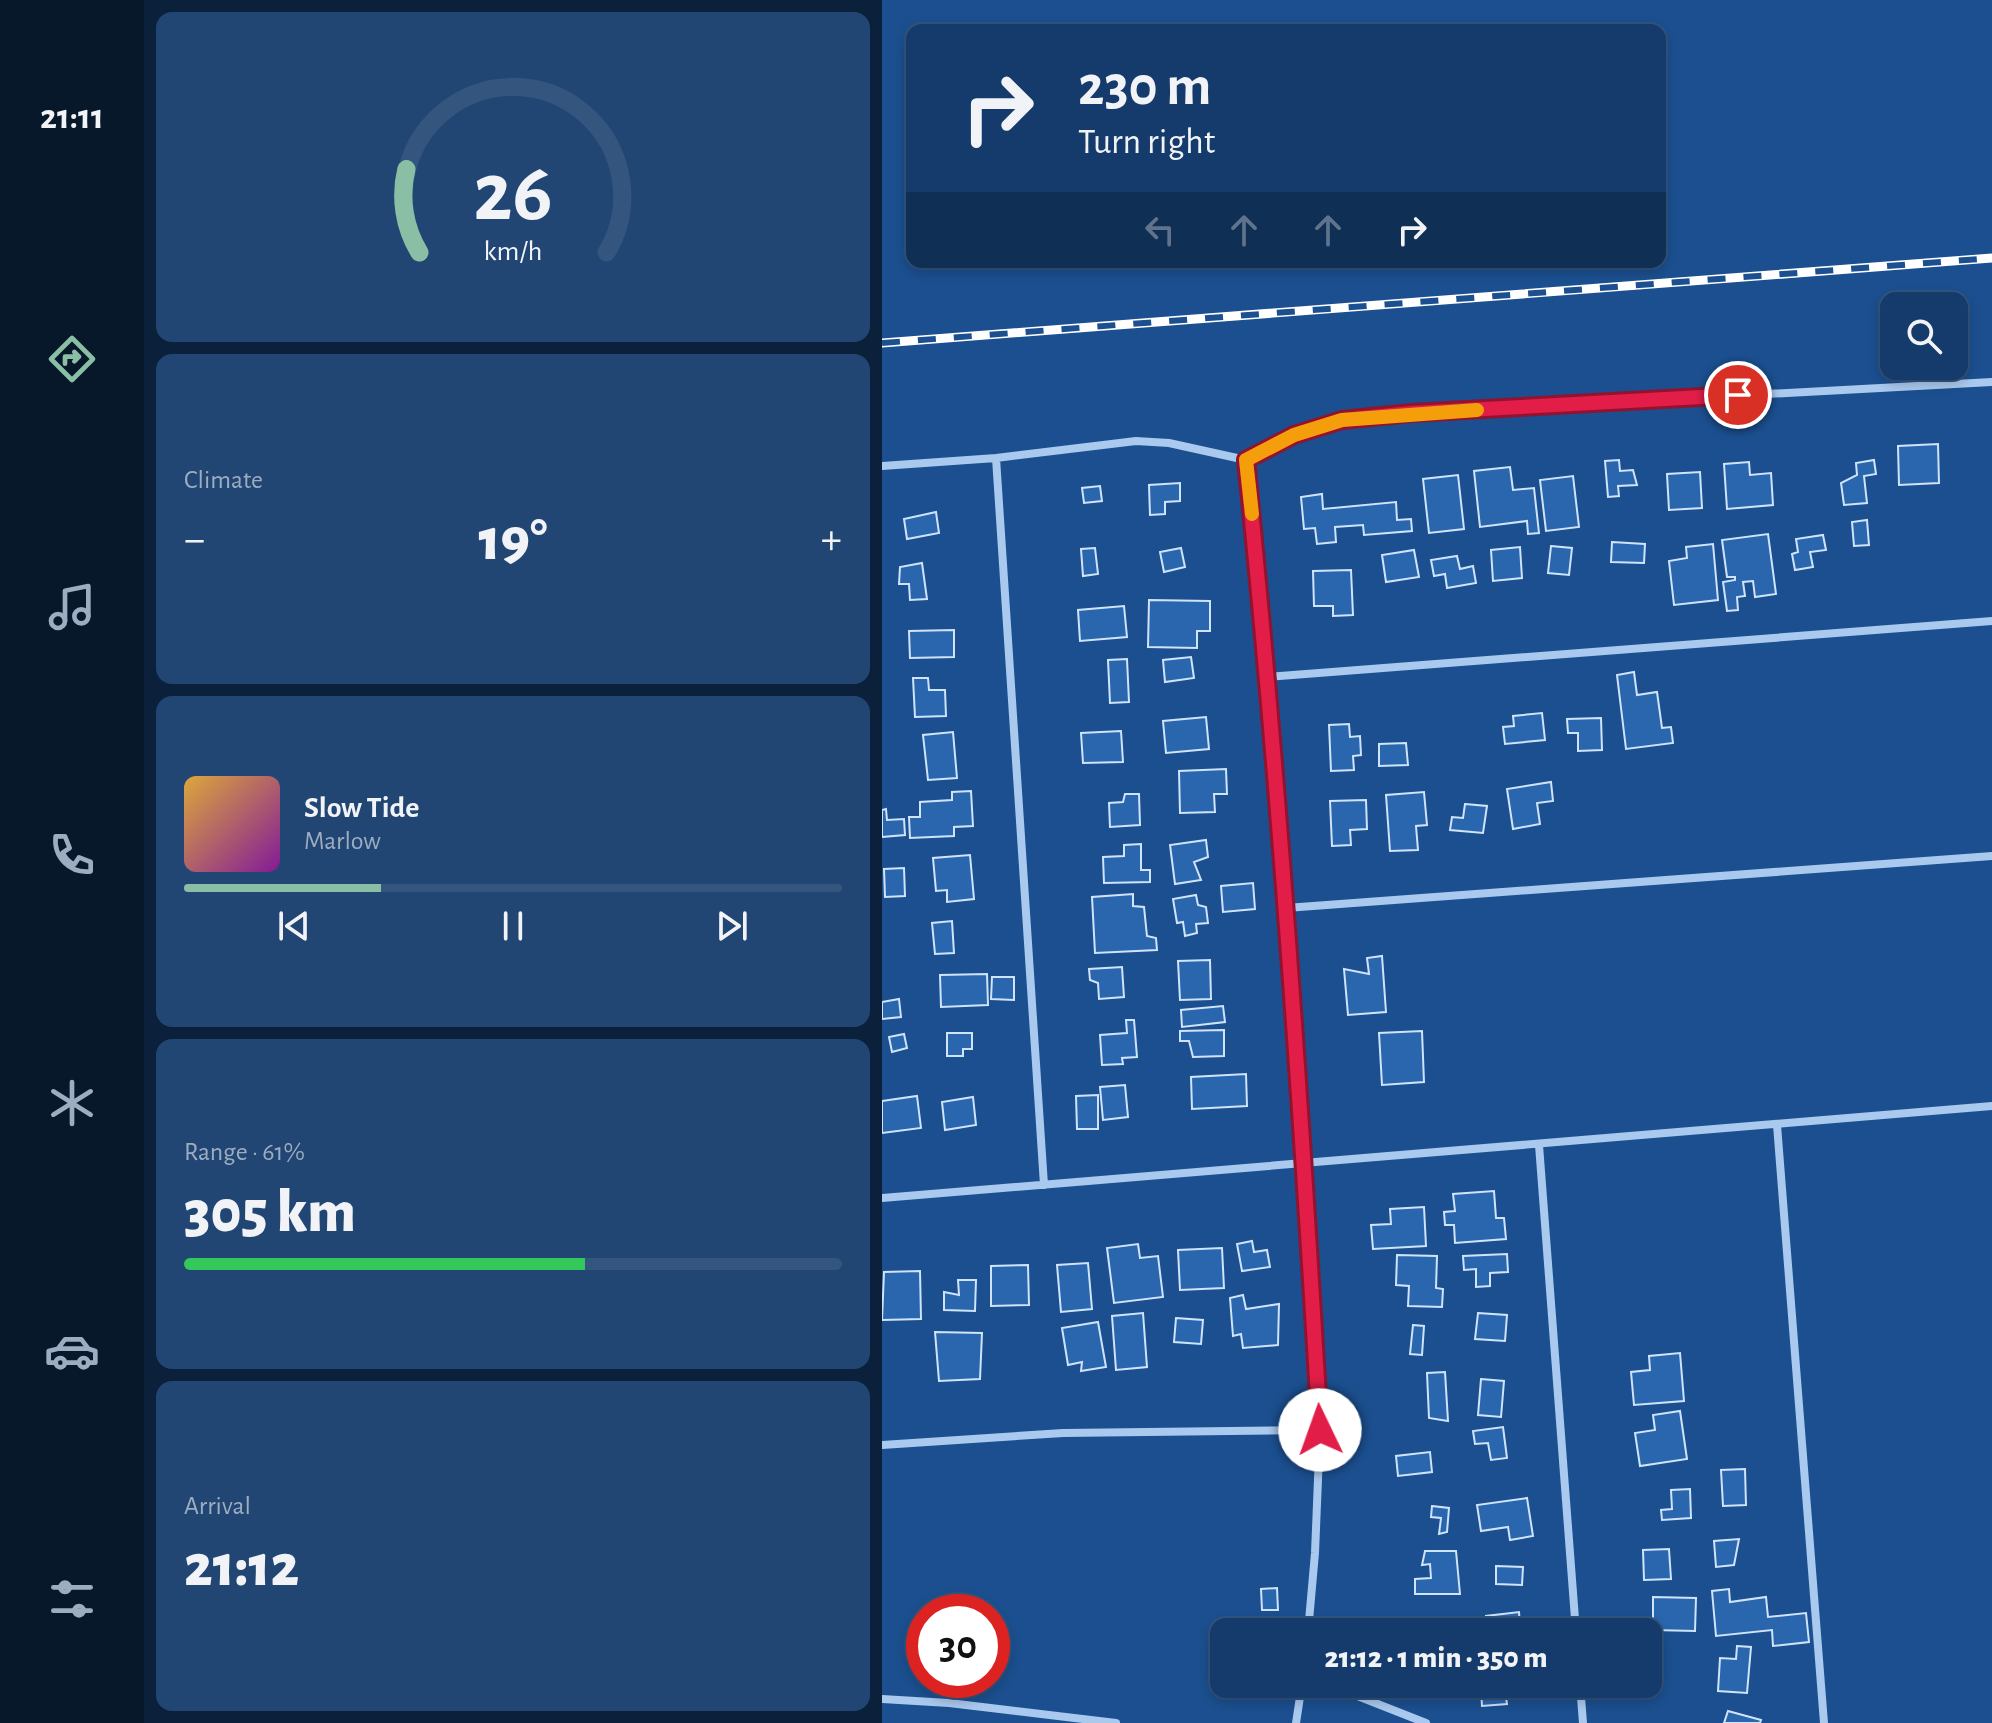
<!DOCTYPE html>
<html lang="en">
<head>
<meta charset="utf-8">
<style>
	:root { --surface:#143b6b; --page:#214673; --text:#f1f3f6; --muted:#9dadc1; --line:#33557e; --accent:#8abfa5 }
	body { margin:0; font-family:"Alegreya Sans",sans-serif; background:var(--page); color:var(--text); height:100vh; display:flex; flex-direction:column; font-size:30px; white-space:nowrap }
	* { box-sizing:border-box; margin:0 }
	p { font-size:26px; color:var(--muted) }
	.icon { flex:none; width:44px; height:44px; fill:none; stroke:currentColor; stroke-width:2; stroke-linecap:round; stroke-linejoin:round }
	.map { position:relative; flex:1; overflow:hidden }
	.side { display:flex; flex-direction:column; gap:12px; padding:12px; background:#0b203b; width:738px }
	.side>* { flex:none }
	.hud { position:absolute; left:24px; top:24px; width:760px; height:244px; border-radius:16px; box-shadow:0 4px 12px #0003,0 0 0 2px var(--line); background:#143b6b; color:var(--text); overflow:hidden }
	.tools { position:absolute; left:998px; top:292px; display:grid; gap:16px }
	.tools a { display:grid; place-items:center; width:88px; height:88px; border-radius:16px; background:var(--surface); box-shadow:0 4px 12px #0003,0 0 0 2px var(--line); font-size:40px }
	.speed { position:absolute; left:24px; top:1594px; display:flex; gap:16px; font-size:40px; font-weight:700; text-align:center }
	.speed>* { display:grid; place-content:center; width:104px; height:104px; border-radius:50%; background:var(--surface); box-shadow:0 4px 12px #0003,0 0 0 2px var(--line); line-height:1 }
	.speed .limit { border:12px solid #d22; background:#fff; color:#111 }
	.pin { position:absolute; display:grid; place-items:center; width:68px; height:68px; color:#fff; margin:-34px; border:4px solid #fff; border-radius:50%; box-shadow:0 2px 8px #0007 }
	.me { position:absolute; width:88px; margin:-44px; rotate:357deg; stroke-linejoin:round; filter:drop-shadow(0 0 6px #0008) }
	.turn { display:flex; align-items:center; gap:28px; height:168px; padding:0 40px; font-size:36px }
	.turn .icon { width:104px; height:104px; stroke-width:2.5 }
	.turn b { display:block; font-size:56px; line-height:68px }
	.lanes { display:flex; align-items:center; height:76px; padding:0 40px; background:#0003; justify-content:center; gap:40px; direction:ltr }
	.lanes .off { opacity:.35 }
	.big { font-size:60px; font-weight:800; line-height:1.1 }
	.side .card { flex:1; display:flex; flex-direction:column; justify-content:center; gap:12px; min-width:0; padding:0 28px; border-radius:16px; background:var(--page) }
	.side .dial { align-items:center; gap:0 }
	.dial svg { height:208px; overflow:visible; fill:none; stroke:var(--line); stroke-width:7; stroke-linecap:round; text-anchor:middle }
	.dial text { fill:var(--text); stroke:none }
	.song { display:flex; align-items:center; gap:24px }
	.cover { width:96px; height:96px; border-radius:12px; background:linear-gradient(135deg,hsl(40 70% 55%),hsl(290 70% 35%)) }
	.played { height:8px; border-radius:4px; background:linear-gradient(90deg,var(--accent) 30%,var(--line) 30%) }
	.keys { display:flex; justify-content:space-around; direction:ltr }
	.heat { display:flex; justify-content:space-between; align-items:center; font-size:44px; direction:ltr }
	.charge { height:12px; border-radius:6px; background:linear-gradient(90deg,#34c759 61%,var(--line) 0) }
	.trip { position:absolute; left:328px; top:1618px; width:452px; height:80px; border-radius:16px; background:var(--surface); box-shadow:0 4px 12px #0003,0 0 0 2px var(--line); font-weight:800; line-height:80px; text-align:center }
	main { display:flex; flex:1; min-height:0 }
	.tabs { display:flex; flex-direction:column; width:144px; justify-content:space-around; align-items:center; background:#08182b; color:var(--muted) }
	.tabs .icon { width:56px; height:56px }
	.tabs .active { color:var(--accent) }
	.tabs b { font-size:36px; color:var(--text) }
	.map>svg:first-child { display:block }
	.building { fill:#2a66ad; stroke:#cfe3fa; stroke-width:2 }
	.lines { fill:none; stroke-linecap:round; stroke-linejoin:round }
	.minor { stroke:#a9c9ee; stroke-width:8 }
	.rail-casing { stroke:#fff; stroke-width:9 }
	.rail { stroke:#1b4f8f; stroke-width:6; stroke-dasharray:18; stroke-linecap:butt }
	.route-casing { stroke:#92132f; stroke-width:20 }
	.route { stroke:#e11d48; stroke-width:14 }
	.slow { stroke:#f59e0b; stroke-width:14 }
</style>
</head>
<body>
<main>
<nav class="tabs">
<b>21:11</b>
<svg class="icon active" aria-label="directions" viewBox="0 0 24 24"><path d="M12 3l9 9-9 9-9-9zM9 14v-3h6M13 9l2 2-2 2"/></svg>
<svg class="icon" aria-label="music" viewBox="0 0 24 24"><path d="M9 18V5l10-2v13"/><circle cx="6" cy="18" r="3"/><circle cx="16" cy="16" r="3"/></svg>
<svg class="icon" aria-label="phone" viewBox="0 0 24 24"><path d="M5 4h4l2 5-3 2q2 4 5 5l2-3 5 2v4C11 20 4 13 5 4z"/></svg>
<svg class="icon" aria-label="climate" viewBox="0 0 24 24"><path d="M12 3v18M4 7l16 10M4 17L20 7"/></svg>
<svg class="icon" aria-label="car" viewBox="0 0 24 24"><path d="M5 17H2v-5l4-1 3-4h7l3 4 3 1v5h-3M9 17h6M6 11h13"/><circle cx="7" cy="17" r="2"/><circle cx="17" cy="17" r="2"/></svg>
<svg class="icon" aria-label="filters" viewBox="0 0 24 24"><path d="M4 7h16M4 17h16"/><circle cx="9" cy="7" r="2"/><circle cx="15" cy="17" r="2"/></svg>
</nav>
<section class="side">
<div class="card dial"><svg viewBox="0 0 100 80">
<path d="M14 69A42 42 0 1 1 86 69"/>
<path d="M14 69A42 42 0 0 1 9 37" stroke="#8abfa5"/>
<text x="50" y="56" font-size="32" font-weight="700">26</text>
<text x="50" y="72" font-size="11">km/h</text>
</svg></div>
<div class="card"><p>Climate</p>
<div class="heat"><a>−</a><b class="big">19°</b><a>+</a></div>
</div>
<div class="card">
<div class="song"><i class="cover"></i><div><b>Slow Tide</b><p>Marlow</p></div></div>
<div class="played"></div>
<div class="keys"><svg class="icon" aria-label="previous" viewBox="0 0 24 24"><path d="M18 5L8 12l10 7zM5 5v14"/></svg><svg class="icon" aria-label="pause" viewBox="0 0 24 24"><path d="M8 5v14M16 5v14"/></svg><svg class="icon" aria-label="next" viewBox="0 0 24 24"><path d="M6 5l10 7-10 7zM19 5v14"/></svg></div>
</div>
<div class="card"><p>Range · 61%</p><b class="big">305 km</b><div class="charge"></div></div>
<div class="card"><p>Arrival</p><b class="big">21:12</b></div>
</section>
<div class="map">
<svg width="1110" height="1723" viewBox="0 0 1110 1723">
	<rect width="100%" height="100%" fill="#1b4f8f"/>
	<!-- building -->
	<path class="building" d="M1056,444L1057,483L1017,485L1016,446Z
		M737,460L738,471L751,470L755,485L736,486L737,496L726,497L723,461Z
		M992,460L994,474L982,476L985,503L962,505L959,483L975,475L974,463Z
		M867,462L868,475L889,473L891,505L845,509L842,464Z
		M628,467L631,490L652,488L657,533L646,534L645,521L598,527L592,471Z
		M818,472L820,508L787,510L785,474Z
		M576,475L582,529L547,533L541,479Z
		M691,476L697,527L664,531L658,480Z
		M298,483V501L283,502V514L268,515L267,485Z
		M218,486L220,501L202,503L200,488Z
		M440,494L441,509L514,502L515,520L529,519L530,531L482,535L481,525L453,527L454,542L435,544L433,528L422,529L419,497Z
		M54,512L57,533L25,539L22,519Z
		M985,520L987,545L972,546L970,522Z
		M886,534L894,594L873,597L871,581L861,582L863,596L855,597L856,610L845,611L841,582L853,580V577H845L840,540Z
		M941,535L944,550L928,552L931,567L913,570L910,554L916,552L914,539Z
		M730,542L763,544L762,563L729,562Z
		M831,544L836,600L792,605L787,561L805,558L804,547Z
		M669,546L690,548L687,575L666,573Z
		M638,547L640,578L611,581L609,550Z
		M213,548L216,574L201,576L199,549Z
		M299,548L303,567L282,572L278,552Z
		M532,550L537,577L504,582L500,555Z
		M575,556L578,569L591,566L594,583L565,588L563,574L552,576L549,560Z
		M40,563L45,599L28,600L27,584H17L18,567Z
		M469,570L471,615L451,616V606H432L431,571Z
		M267,600L328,601V631H315V648L266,647Z
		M242,606L245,637L198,641L196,610Z
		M72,630V657L28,658L27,631Z
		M309,657L312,678L283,682L281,660Z
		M245,659L247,702L228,703L226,660Z
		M752,672L755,695L775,692L780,728L789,727L791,743L744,749L735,675Z
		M31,678H46L47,690H63L64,716L33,717Z
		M660,713L663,740L623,744L621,727L632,726L631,716Z
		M324,717L327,749L284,753L281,721Z
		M719,718L720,750L696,751V733H686L685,719Z
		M467,724L468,737L478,736L479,755L471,756L472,770L449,771L447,725Z
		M239,731L241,762L201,763L199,733Z
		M71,732L75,778L46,780L41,735Z
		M524,743L526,765L497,766V744Z
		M344,769L345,794H332L333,812L298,813L297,771Z
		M669,782L671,801L655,803L658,824L631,829L625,789Z
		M89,791L91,826L72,827V836L28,838L27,817H38V802L70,800V792Z
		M542,792L545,825L534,826L536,850L508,851L504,795Z
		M243,794H257L258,825L228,827L227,803L241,802Z
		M484,800L485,829L468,830L469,845L450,846L448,801Z
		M583,804L605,806L601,833L568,830L570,817L581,818Z
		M4,809L5,820L22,819L23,835L0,837V810Z
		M324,840L326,857L312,862L319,880L293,884L288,845Z
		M259,844V870H268V882L222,883L221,857L242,856V845Z
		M88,855L92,899L65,902V890L54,891L51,858Z
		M22,868L23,896L3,897L2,869Z
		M371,883L373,909L341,912L339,886Z
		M251,894V906L262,907L265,936L274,938L275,950L213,953L210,897Z
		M314,895L316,905L324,907L326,923L314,924L315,933L303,936L301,922L295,923L291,899Z
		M70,921L72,953L53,954L50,923Z
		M500,956L504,1012L466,1015L462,969L487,974L485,958Z
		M328,960L329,999L298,1000L296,961Z
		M240,967L242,997L217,999L216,983L208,980L207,969Z
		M105,974L106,1005L59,1007L58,975Z
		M110,977H132V1000L109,999Z
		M17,999L19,1017L0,1019V1002Z
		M341,1006L343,1022L300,1027L299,1010Z
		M244,1020H252L255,1057L240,1058L241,1064L220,1065L218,1035L245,1033Z
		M342,1030V1056L311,1057L307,1041H298V1031Z
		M540,1031L542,1082L500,1085L497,1033Z
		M65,1033H90V1049H81V1056H65Z
		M22,1034L25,1048L10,1052L7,1037Z
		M364,1074L365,1106L310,1109L309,1077Z
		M243,1085L246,1117L221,1120L218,1087Z
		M216,1095V1129H195L194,1096Z
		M35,1096L39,1128L0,1133V1101Z
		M91,1097L94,1125L63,1130L60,1102Z
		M612,1191L614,1218H622L624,1239L573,1243L572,1225H563L562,1212L573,1211L571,1194Z
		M542,1207L544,1246L491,1249L489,1225L509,1224L508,1209Z
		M370,1241L372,1252L385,1250L388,1267L360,1271L355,1244Z
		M256,1244L258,1258L276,1256L281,1297L232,1303L225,1248Z
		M340,1248L342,1288L298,1290L296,1250Z
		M625,1254L626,1272L608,1273V1286L594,1287V1269L582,1270L581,1256Z
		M515,1255L555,1256L554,1288L561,1289L560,1307L526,1306L527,1286L514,1285Z
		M206,1263L210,1309L179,1312L175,1265Z
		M146,1265L147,1305L109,1306V1266Z
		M38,1271L39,1319L0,1320L2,1272Z
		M76,1280H94L93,1311L62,1310V1292L77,1295Z
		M361,1295L364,1309L397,1304L396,1345L361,1348L359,1334L351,1336L348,1298Z
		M261,1313L265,1367L234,1370L230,1316Z
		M596,1313L625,1315L623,1341L593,1339Z
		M294,1318L321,1320L319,1344L292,1342Z
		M216,1322L224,1367L199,1371L200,1362L186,1365L180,1328Z
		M531,1325L542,1326L540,1355L528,1354Z
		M53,1332L100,1333L98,1379L57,1381Z
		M798,1353L802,1401L752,1405L749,1372L768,1370L767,1356Z
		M563,1372L566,1421L547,1418L545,1373Z
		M599,1379L622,1381L619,1417L596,1415Z
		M798,1411L805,1459L758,1466L753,1433L773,1430L771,1415Z
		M621,1427L625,1458L609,1460L606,1443L593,1444L591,1431Z
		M548,1452L550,1472L516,1476L514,1456Z
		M863,1469L864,1505L841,1506L839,1470Z
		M808,1489L809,1518L780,1520L779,1510L790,1509L789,1490Z
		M645,1498L651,1536L628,1540L626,1527L599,1531L595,1505Z
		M550,1506L567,1508L565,1532L557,1534L559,1518L549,1517Z
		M857,1539L852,1565L834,1567L832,1541Z
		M787,1549L789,1579L762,1580L761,1550Z
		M543,1551H574L578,1594H533V1579L549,1578L548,1564L540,1565Z
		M614,1566L641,1567L640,1585L614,1584Z
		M395,1588L396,1610H380L379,1589Z
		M847,1589L848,1602L884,1597L886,1617L924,1613L927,1642L891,1646L890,1630L834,1636L830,1591Z
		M771,1597L814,1598L813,1631L771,1630Z
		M637,1612L638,1626L630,1627V1632H605L604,1616Z
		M855,1646L869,1647L865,1693L836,1691L838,1658L854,1659Z
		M621,1684H659L660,1694L624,1698L625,1704L600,1706L599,1690L621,1687Z
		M846,1711L879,1720L878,1723H842Z"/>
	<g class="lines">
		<!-- minor -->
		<path class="minor" d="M114,458L162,1185
			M364,460L386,677L404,908L438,1430L433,1553L426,1632
			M0,466L114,458L254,441L287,443L364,460L412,435L436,427L460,420L529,413L1110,382
			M386,677L1110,621
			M404,908L1110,856
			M895,1125L942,1723
			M657,1145L694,1632
			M0,1198L1110,1106
			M0,1445L181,1433L438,1430
			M445,1684L544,1723
			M698,1684L701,1723
			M0,1699L67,1703L234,1723
			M414,1723L420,1684"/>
		<!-- rail casing -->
		<g class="rail-casing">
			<path id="rail" d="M0,343L1110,258"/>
		</g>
		<!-- rail -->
		<use href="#rail" class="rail"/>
	</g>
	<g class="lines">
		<!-- route casing -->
		<g class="route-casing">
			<path id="route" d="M438,1430C419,1106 397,782 364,460L412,435L460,420L529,413L856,395"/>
		</g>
		<!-- route -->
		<use href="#route" class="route"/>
		<!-- slow -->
		<path class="slow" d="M370,514L364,460L412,435L460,420L595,410"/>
	</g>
</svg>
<div class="tools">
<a><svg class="icon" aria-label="search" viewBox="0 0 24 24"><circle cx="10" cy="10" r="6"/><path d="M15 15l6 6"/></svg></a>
</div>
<div class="speed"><div class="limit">30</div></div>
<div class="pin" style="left:856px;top:395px;background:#d93025"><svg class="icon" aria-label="arrive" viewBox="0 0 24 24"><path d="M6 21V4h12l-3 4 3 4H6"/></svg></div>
<svg class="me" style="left:438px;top:1430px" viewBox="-20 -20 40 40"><circle r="19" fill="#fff"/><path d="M0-13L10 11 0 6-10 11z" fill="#e11d48"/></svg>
<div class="trip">21:12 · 1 min · 350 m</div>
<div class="hud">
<div class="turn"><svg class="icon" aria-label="right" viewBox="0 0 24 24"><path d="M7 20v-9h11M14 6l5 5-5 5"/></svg><div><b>230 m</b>Turn right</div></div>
<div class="lanes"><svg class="icon off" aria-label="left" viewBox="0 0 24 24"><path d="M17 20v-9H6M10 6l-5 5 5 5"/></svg><svg class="icon off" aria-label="ahead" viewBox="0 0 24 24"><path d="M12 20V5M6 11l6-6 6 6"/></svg><svg class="icon off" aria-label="ahead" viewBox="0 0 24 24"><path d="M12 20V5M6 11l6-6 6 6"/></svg><svg class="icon" aria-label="right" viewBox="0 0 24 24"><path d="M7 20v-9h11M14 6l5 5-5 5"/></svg></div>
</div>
</div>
</main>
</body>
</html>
